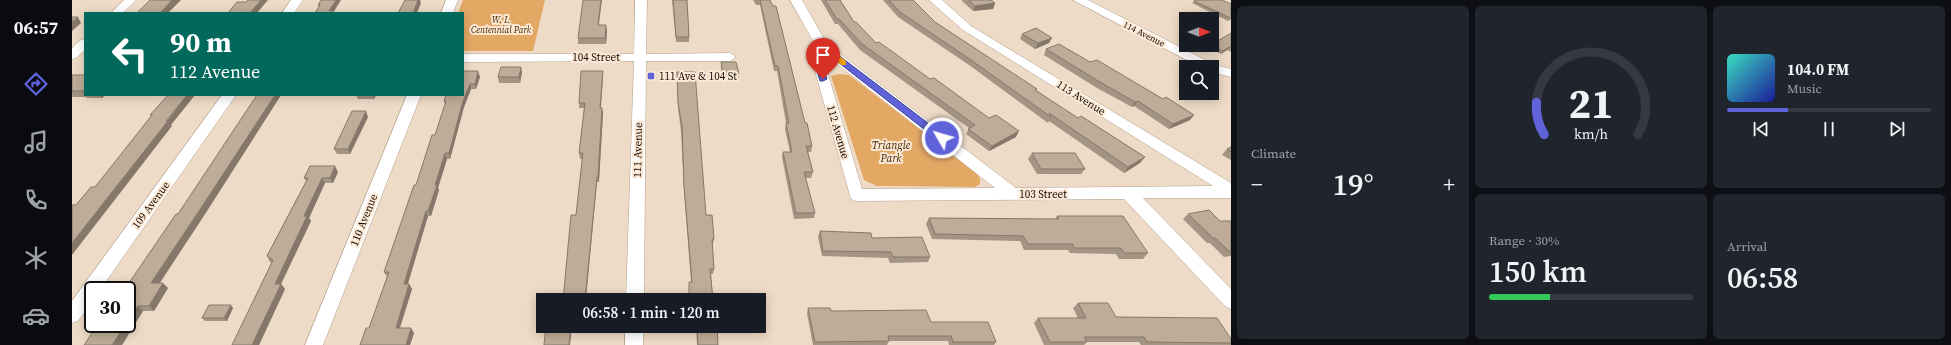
<!DOCTYPE html>
<html lang="en">
<head>
<meta charset="utf-8">
<style>
	:root { --surface:#171b24; --page:#20242c; --text:#f1f3f6; --muted:#9ea1a6; --line:#363941; --accent:#6062da }
	body { margin:0; font-family:"Source Serif 4",serif; background:var(--page); color:var(--text); height:100vh; display:flex; flex-direction:column; font-size:15px; white-space:nowrap }
	* { box-sizing:border-box; margin:0 }
	p { font-size:13px; color:var(--muted) }
	.icon { flex:none; width:22px; height:22px; fill:none; stroke:currentColor; stroke-width:2; stroke-linecap:round; stroke-linejoin:round }
	.map { position:relative; flex:1; overflow:hidden }
	.sheet { display:flex; flex-direction:column; gap:6px; padding:6px; background:#0d0f14; width:720px }
	.sheet>* { flex:none }
	.guide { position:absolute; left:12px; top:12px; width:380px; height:84px; border-radius:0px; box-shadow:0 2px 10px #0003; background:#00695c; color:#fff; overflow:hidden }
	.needle { width:26px; rotate:90deg }
	.tools { position:absolute; left:1107px; top:12px; display:grid; gap:8px }
	.tools a { display:grid; place-items:center; width:40px; height:40px; border-radius:0px; background:var(--surface); box-shadow:0 2px 10px #0003; font-size:20px }
	.speed { position:absolute; left:12px; top:281px; display:flex; gap:8px; font-size:20px; font-weight:700; text-align:center }
	.speed>* { display:grid; place-content:center; width:52px; height:52px; border-radius:50%; background:var(--surface); box-shadow:0 2px 10px #0003; line-height:1 }
	.speed .limit { border:2px solid #111; border-radius:6px; background:#fff; color:#111 }
	.pin { position:absolute; display:grid; place-items:center; width:34px; height:34px; color:#fff; margin:-41px -17px; border-radius:50% 50% 50% 0; rotate:-45deg; box-shadow:0 0 4px #0007 }
	.pin .icon { rotate:45deg }
	.me { position:absolute; width:44px; margin:-22px; rotate:308deg; stroke-linejoin:round; filter:drop-shadow(0 0 3px #0008) }
	.turn { display:flex; align-items:center; gap:14px; height:84px; padding:0 20px; font-size:18px }
	.turn .icon { width:52px; height:52px; stroke-width:2.5 }
	.turn b { display:block; font-size:28px; line-height:34px }
	.big { font-size:30px; font-weight:600; line-height:1.1 }
	.sheet .tile { flex:1; display:flex; flex-direction:column; justify-content:center; gap:6px; min-width:0; padding:0 14px; border-radius:6px; background:var(--page) }
	.sheet .dial { align-items:center; gap:0 }
	.dial svg { height:104px; overflow:visible; fill:none; stroke:var(--line); stroke-width:7; stroke-linecap:round; text-anchor:middle }
	.dial text { fill:var(--text); stroke:none }
	.song { display:flex; align-items:center; gap:12px }
	.cover { width:48px; height:48px; border-radius:6px; background:linear-gradient(135deg,hsl(170 70% 55%),hsl(240 70% 35%)) }
	.played { height:4px; border-radius:2px; background:linear-gradient(90deg,var(--accent) 30%,var(--line) 30%) }
	.keys { display:flex; justify-content:space-around; direction:ltr }
	.heat { display:flex; justify-content:space-between; align-items:center; font-size:22px; direction:ltr }
	.charge { height:6px; border-radius:3px; background:linear-gradient(90deg,#34c759 30%,var(--line) 0) }
	.sheet .tiles { flex:1; display:grid; gap:6px; grid-template-columns:repeat(3,1fr) }
	.tile:first-child { grid-row:span 2 }
	.trip { position:absolute; left:464px; top:293px; width:230px; height:40px; border-radius:0px; background:var(--surface); box-shadow:0 2px 10px #0003; font-weight:600; line-height:40px; text-align:center }
	main { display:flex; flex:1; min-height:0 }
	.tabs { display:flex; flex-direction:column; width:72px; justify-content:space-around; align-items:center; background:#090b0e; color:var(--muted) }
	.tabs .icon { width:28px; height:28px }
	.tabs .current { color:var(--accent) }
	.tabs b { font-size:18px; color:var(--text) }
	.map>svg:first-child { display:block }
	.green { fill:#e4a865 }
	.lines { fill:none; stroke-linecap:round; stroke-linejoin:round }
	.street-casing { stroke:#b3a08e; stroke-width:1 }
	.street { fill:#fff; fill-rule:evenodd }
	.wall { fill:#a39483 }
	.shaded-wall { fill:#85786a }
	.building { fill:#beac98; stroke:#85786a }
	.route { fill:#6062da; stroke:#3e408e }
	.slow { fill:#f59e0b }
	.poi-dot { fill:#6062da; stroke:#fce8d4; stroke-width:1.5 }
	.labels { text-anchor:middle; dominant-baseline:central; stroke-width:4; stroke-linejoin:round; paint-order:stroke }
	.far-park-label { font-size:9px; font-style:italic; fill:#422602; stroke:#fce8d4 }
	.far-street-label { font-size:9px; fill:#120c06; stroke:#fce8d4 }
	.street-label { font-size:11px; fill:#120c06; stroke:#fce8d4 }
	.poi-label { font-size:11px; fill:#120c06; stroke:#fce8d4; text-anchor:start }
	.park-label { font-size:11px; font-style:italic; fill:#422602; stroke:#fce8d4 }
</style>
</head>
<body>
<main>
<nav class="tabs">
<b>06:57</b>
<svg class="icon current" aria-label="directions" viewBox="0 0 24 24"><path d="M12 3l9 9-9 9-9-9zM9 14v-3h6M13 9l2 2-2 2"/></svg>
<svg class="icon" aria-label="music" viewBox="0 0 24 24"><path d="M9 18V5l10-2v13"/><circle cx="6" cy="18" r="3"/><circle cx="16" cy="16" r="3"/></svg>
<svg class="icon" aria-label="phone" viewBox="0 0 24 24"><path d="M5 4h4l2 5-3 2q2 4 5 5l2-3 5 2v4C11 20 4 13 5 4z"/></svg>
<svg class="icon" aria-label="climate" viewBox="0 0 24 24"><path d="M12 3v18M4 7l16 10M4 17L20 7"/></svg>
<svg class="icon" aria-label="car" viewBox="0 0 24 24"><path d="M5 17H2v-5l4-1 3-4h7l3 4 3 1v5h-3M9 17h6M6 11h13"/><circle cx="7" cy="17" r="2"/><circle cx="17" cy="17" r="2"/></svg>
</nav>
<div class="map">
<svg width="1159" height="345" viewBox="0 0 1159 345">
	<rect width="100%" height="100%" fill="#eedbc7"/>
	<!-- green -->
	<path class="green" d="M391,0H473L461,51H391V13H386Z
		M767,74L777,75L905,173L908,179V184L903,187L813,186H805L792,180L759,76Z"/>
	<g class="lines">
		<!-- street casing -->
		<g class="street-casing">
			<path id="street" d="M52,0H64L51,13H39Z
				M219,0H231L222,13H210Z
				M374,0H386L381,13H369Z
				M563,0H575L574,54L658,53L664,57L658,61H574L572,300H554L562,61L391,62V54H562Z
				M718,0H730L755,44L944,188L1141,186L891,30L857,0H870L899,26L1159,183V198H1071L1159,289V309L1153,306L1052,199L784,201L779,199L741,64L744,46ZM755,56L923,188L790,189L753,64Z
				M1001,0H1016L1143,65L1159,69V77L1140,72V67H1128Z
				M13,39V50L4,58L0,59V48L9,40Z
				M150,95H164L28,290H21V300L6,321L0,323V301Z
				M335,95H349L251,345H233Z
				M553,326H571V345H553Z"/>
		</g>
		<!-- street -->
		<use href="#street" class="street"/>
	</g>
	<!-- wall -->
	<path class="wall" d="M600,0H615L617,37V42H604Z
		M681,0H698L733,123L740,146L739,152H736L741,172L739,178H733L743,213L742,218L722,219L710,157L711,152H718L713,129L714,123L705,71H702L688,5H684Z
		M749,0H768L782,22L804,43L944,137L917,151L894,134L897,128L788,50L766,24H763Z
		M811,0H841L863,22L964,90L1068,163L1052,173L977,121L976,123L897,65L826,17Z
		M890,0H919L923,3L921,9L901,11L890,1Z
		M1150,0L1159,19L1156,21L1120,3L1122,1Z
		M527,25L535,31L534,44H506V38Z
		M1159,33V52L1155,50L1149,54L1137,48L1139,45Z
		M950,34L977,43L963,49L948,39Z
		M974,49L1118,120L1097,129L1062,106L1060,107L1025,88L972,55Z
		M649,62L667,74L666,79L651,80L649,67Z
		M391,71L408,77L404,89H399L392,107L378,159H375L366,188L367,190L359,216H356L336,284H337L340,289L328,328L342,333L338,345H288L297,328L315,277L312,272L363,135L373,105L372,101Z
		M450,72L448,83H427L426,77Z
		M605,72L634,215L642,239L641,244H640L642,269L641,274H639L641,300H617V282H619L612,191L609,131L606,108Z
		M0,75H13V95H33L30,98H15L14,97H0Z
		M531,76L529,108L531,113L527,182H525L504,215L507,188L510,159H508L507,153L512,108H507V103Z
		M185,95H209L133,214L88,283L96,288L82,311H71L50,345L57,283L106,214Z
		M284,95H304L302,99H286Z
		M296,117L278,154H265L262,149Z
		M1159,147V160L1150,155L1155,149Z
		M960,153L1013,169L1009,174H965L956,159Z
		M266,172L261,183H253L237,218L239,221L209,284L213,289L187,345H160L200,263L198,262L195,256L234,181L232,178Z
		M1116,214L1148,221H1159V256L1152,257L1138,243H1135L1111,219Z
		M985,216L1076,253L1071,259H1047L1044,254L998,253L996,250H952L948,241L860,239L854,224L857,218L983,219Z
		M748,231L800,238L858,257L856,262L818,263L816,258L750,256L746,237Z
		M1006,303L1044,317L1159,339V345H1069L1067,342H1015L1012,345H972L962,323L966,318H1006L1001,308Z
		M161,308L155,321H133L130,318Z
		M736,308L859,322L924,342L922,345H877L876,341H817L815,345H741L735,314Z
		M624,326H645L646,345H625Z"/>
	<!-- shaded-wall -->
	<path class="shaded-wall" d="M100,0H109L96,13H88Z
		M189,0H196L185,13H178Z
		M264,0H269L261,13L257,11Z
		M346,0H348L349,3L345,13H341Z
		M529,0H530L526,31V25Z
		M923,3L921,9L901,11L903,6Z
		M6,17L9,23L0,31V22Z
		M534,25L535,31L534,44L533,38Z
		M980,38L977,43L963,49L966,43Z
		M1157,47L1155,50L1149,54L1151,51Z
		M449,67L450,72L448,83L447,77Z
		M406,71L408,77L404,89L403,84Z
		M531,71V76L528,113V108Z
		M398,84L399,89L392,107L378,159L377,153L391,101Z
		M28,95H33L30,98Z
		M115,95H123L99,125L100,126L0,255V243Z
		M203,95H209L133,214L84,288L79,283Z
		M301,95H304L302,99Z
		M1066,101L1062,106L1060,107L1063,102Z
		M530,108L531,113L528,163L527,182L526,177Z
		M294,111L296,117L278,154L276,149Z
		M1122,115L1118,120L1097,129L1101,124Z
		M947,131L944,137L917,151L920,146Z
		M373,153L375,159L366,188L367,190L359,216L356,211L363,185Z
		M1073,157L1068,163L1052,173L1056,167Z
		M263,166L266,172L261,183L258,178Z
		M525,177V182L514,300H513Z
		M250,178L253,183L237,218L239,221L209,284L213,289L187,345H180L203,284L232,216Z
		M354,211L356,216L334,289L332,284Z
		M91,283L96,288L82,311L77,306Z
		M337,284L340,289L326,333L324,328Z
		M159,305L161,308L155,321L152,318Z
		M66,306L71,311L50,345H40L54,324H55V322Z
		M499,326H500L498,345H497Z
		M339,328L342,333L338,345H334Z"/>
	<!-- building -->
	<path class="building" d="M78,0H100L88,13H65Z
		M176,0H189L178,13H156L165,2H174Z
		M249,0H264L257,11H262L261,13H243L248,5H246Z
		M333,0H346L341,13H326Z
		M511,0H529L526,25H534L533,38H506Z
		M601,0H615L617,37H604Z
		M688,0H698L701,6H704L733,123H735L740,146H734L741,172H732L743,213H724L711,152H720L714,123H717L706,66H703Z
		M753,0H768L782,22H784L804,43L807,42L858,79L862,78L917,118L924,115L947,131L920,146L896,129L903,125L790,44L767,19H765Z
		M817,0H841L863,22L965,89L963,90L1006,118L1009,116L1073,157L1056,167L977,113L979,117L899,60L828,12Z
		M897,0H919L923,3L903,6Z
		M1123,0H1150L1159,4V18H1158L1122,1Z
		M0,17H6L0,22Z
		M964,28L980,38L966,43L950,34Z
		M1159,33V48L1157,47L1151,51L1139,45Z
		M987,44L1018,62L1025,60L1091,99L1094,97L1122,115L1101,124L1066,101L1063,102L1028,82L974,49Z
		M649,62H664L667,74H651Z
		M429,67H449L447,77H426Z
		M391,71H406L403,84H398L391,101L377,153H373L363,185H365L356,211H354L332,284H337L324,328H339L334,345H288L294,328H297L317,272H312L342,185H344L360,135H363L374,101H372L374,95H391Z
		M509,71H531L528,108H530L526,177H525L513,300H491L499,215H504L507,188L511,153H507L513,103H507Z
		M605,72H623L634,215H640L642,239H640L642,269H638L641,300H617V282H620L612,186L610,126L606,103Z
		M0,75H13V93H11L12,91H0Z
		M96,95H115L94,121H96L0,243V205H4L19,187H23L80,115H78Z
		M185,95H203L129,208L79,283H91L77,306H66L55,322V290H50L55,283H57L104,214H106Z
		M280,111H294L276,149H262Z
		M1159,147V152L1155,149Z
		M960,153H1003L1013,169H969Z
		M238,166H263L258,178H250L232,216H235L203,284H209L180,345H160L201,260L195,256L236,178H232Z
		M1137,210L1148,221H1159V251L1158,252L1143,238H1141L1116,214Z
		M985,216H1051L1076,253H1052L1049,248H1002L1001,244H956L951,236L863,234L857,218L987,219Z
		M748,231L799,233L800,238L850,237L858,257H821L819,252L751,251Z
		M1006,303H1036L1044,317L1145,318L1159,339V343L1075,342L1072,337H1012L1015,342H978L966,318H1014Z
		M137,305H159L152,318H130Z
		M736,308H758L759,311L854,310L859,322H916L924,342H881L879,336H816L817,341L743,342Z
		M26,324H54L40,345H12Z
		M474,326H499L497,345H472Z
		M625,326H645L646,345H626Z"/>
	<!-- route -->
	<path class="route" d="M747,45H753L873,136V140H866L753,52L750,64L755,79L751,81H748L743,64Z"/>
	<!-- slow -->
	<path class="slow" d="M747,45H753L774,61V65H769L753,52L751,57H746Z"/>
	<!-- markers -->
	<rect class="poi-dot" x="575" y="72" width="8" height="8" rx="2"/>
	<g class="labels">
		<!-- far-park labels -->
		<g class="far-park-label">
			<text x="429" y="20">W. I.<tspan x="429" dy="10">Centennial Park</tspan></text>
		</g>
		<!-- far-street labels -->
		<g class="far-street-label">
			<text transform="translate(1072 34) rotate(27)">114 Avenue</text>
		</g>
		<!-- street labels -->
		<g class="street-label">
			<text x="524" y="57">104 Street</text>
			<text transform="translate(1009 98) rotate(32)">113 Avenue</text>
			<text transform="translate(766 132) rotate(74)">112 Avenue</text>
			<text transform="translate(566 150) rotate(-89)">111 Avenue</text>
			<text x="971" y="194">103 Street</text>
			<text transform="translate(79 205) rotate(-54)">109 Avenue</text>
			<text transform="translate(292 220) rotate(-68)">110 Avenue</text>
		</g>
		<!-- poi labels -->
		<g class="poi-label">
			<text x="587" y="76">111 Ave &amp; 104 St</text>
		</g>
		<!-- park labels -->
		<g class="park-label">
			<text x="819" y="145">Triangle<tspan x="819" dy="13">Park</tspan></text>
		</g>
	</g>
</svg>
<div class="tools">
<a><svg class="needle" viewBox="-14 -14 28 28"><path d="M0-13l5 13h-10z" fill="#e53935"/><path d="M0 13l5-13h-10z" fill="#9ea1a6"/></svg></a>
<a><svg class="icon" aria-label="search" viewBox="0 0 24 24"><circle cx="10" cy="10" r="6"/><path d="M15 15l6 6"/></svg></a>
</div>
<div class="speed"><div class="limit">30</div></div>
<div class="pin" style="left:751px;top:79px;background:#d93025"><svg class="icon" aria-label="arrive" viewBox="0 0 24 24"><path d="M6 21V4h12l-3 4 3 4H6"/></svg></div>
<svg class="me" style="left:870px;top:138px" viewBox="-20 -20 40 40"><circle r="17" fill="#6062da" stroke="#fff" stroke-width="3"/><path d="M0-11L8 9 0 5-8 9z" fill="#fff"/></svg>
<div class="trip">06:58 · 1 min · 120 m</div>
<div class="guide">
<div class="turn"><svg class="icon" aria-label="left" viewBox="0 0 24 24"><path d="M17 20v-9H6M10 6l-5 5 5 5"/></svg><div><b>90 m</b>112 Avenue</div></div>
</div>
</div>
<section class="sheet">
<div class="tiles">
<div class="tile"><p>Climate</p>
<div class="heat"><a>−</a><b class="big">19°</b><a>+</a></div>
</div>
<div class="tile dial"><svg viewBox="0 0 100 80">
<path d="M14 69A42 42 0 1 1 86 69"/>
<path d="M14 69A42 42 0 0 1 8 44" stroke="#6062da"/>
<text x="50" y="56" font-size="32" font-weight="700">21</text>
<text x="50" y="72" font-size="11">km/h</text>
</svg></div>
<div class="tile">
<div class="song"><i class="cover"></i><div><b>104.0 FM</b><p>Music</p></div></div>
<div class="played"></div>
<div class="keys"><svg class="icon" aria-label="previous" viewBox="0 0 24 24"><path d="M18 5L8 12l10 7zM5 5v14"/></svg><svg class="icon" aria-label="pause" viewBox="0 0 24 24"><path d="M8 5v14M16 5v14"/></svg><svg class="icon" aria-label="next" viewBox="0 0 24 24"><path d="M6 5l10 7-10 7zM19 5v14"/></svg></div>
</div>
<div class="tile"><p>Range · 30%</p><b class="big">150 km</b><div class="charge"></div></div>
<div class="tile"><p>Arrival</p><b class="big">06:58</b></div>
</div>
</section>
</main>
</body>
</html>
